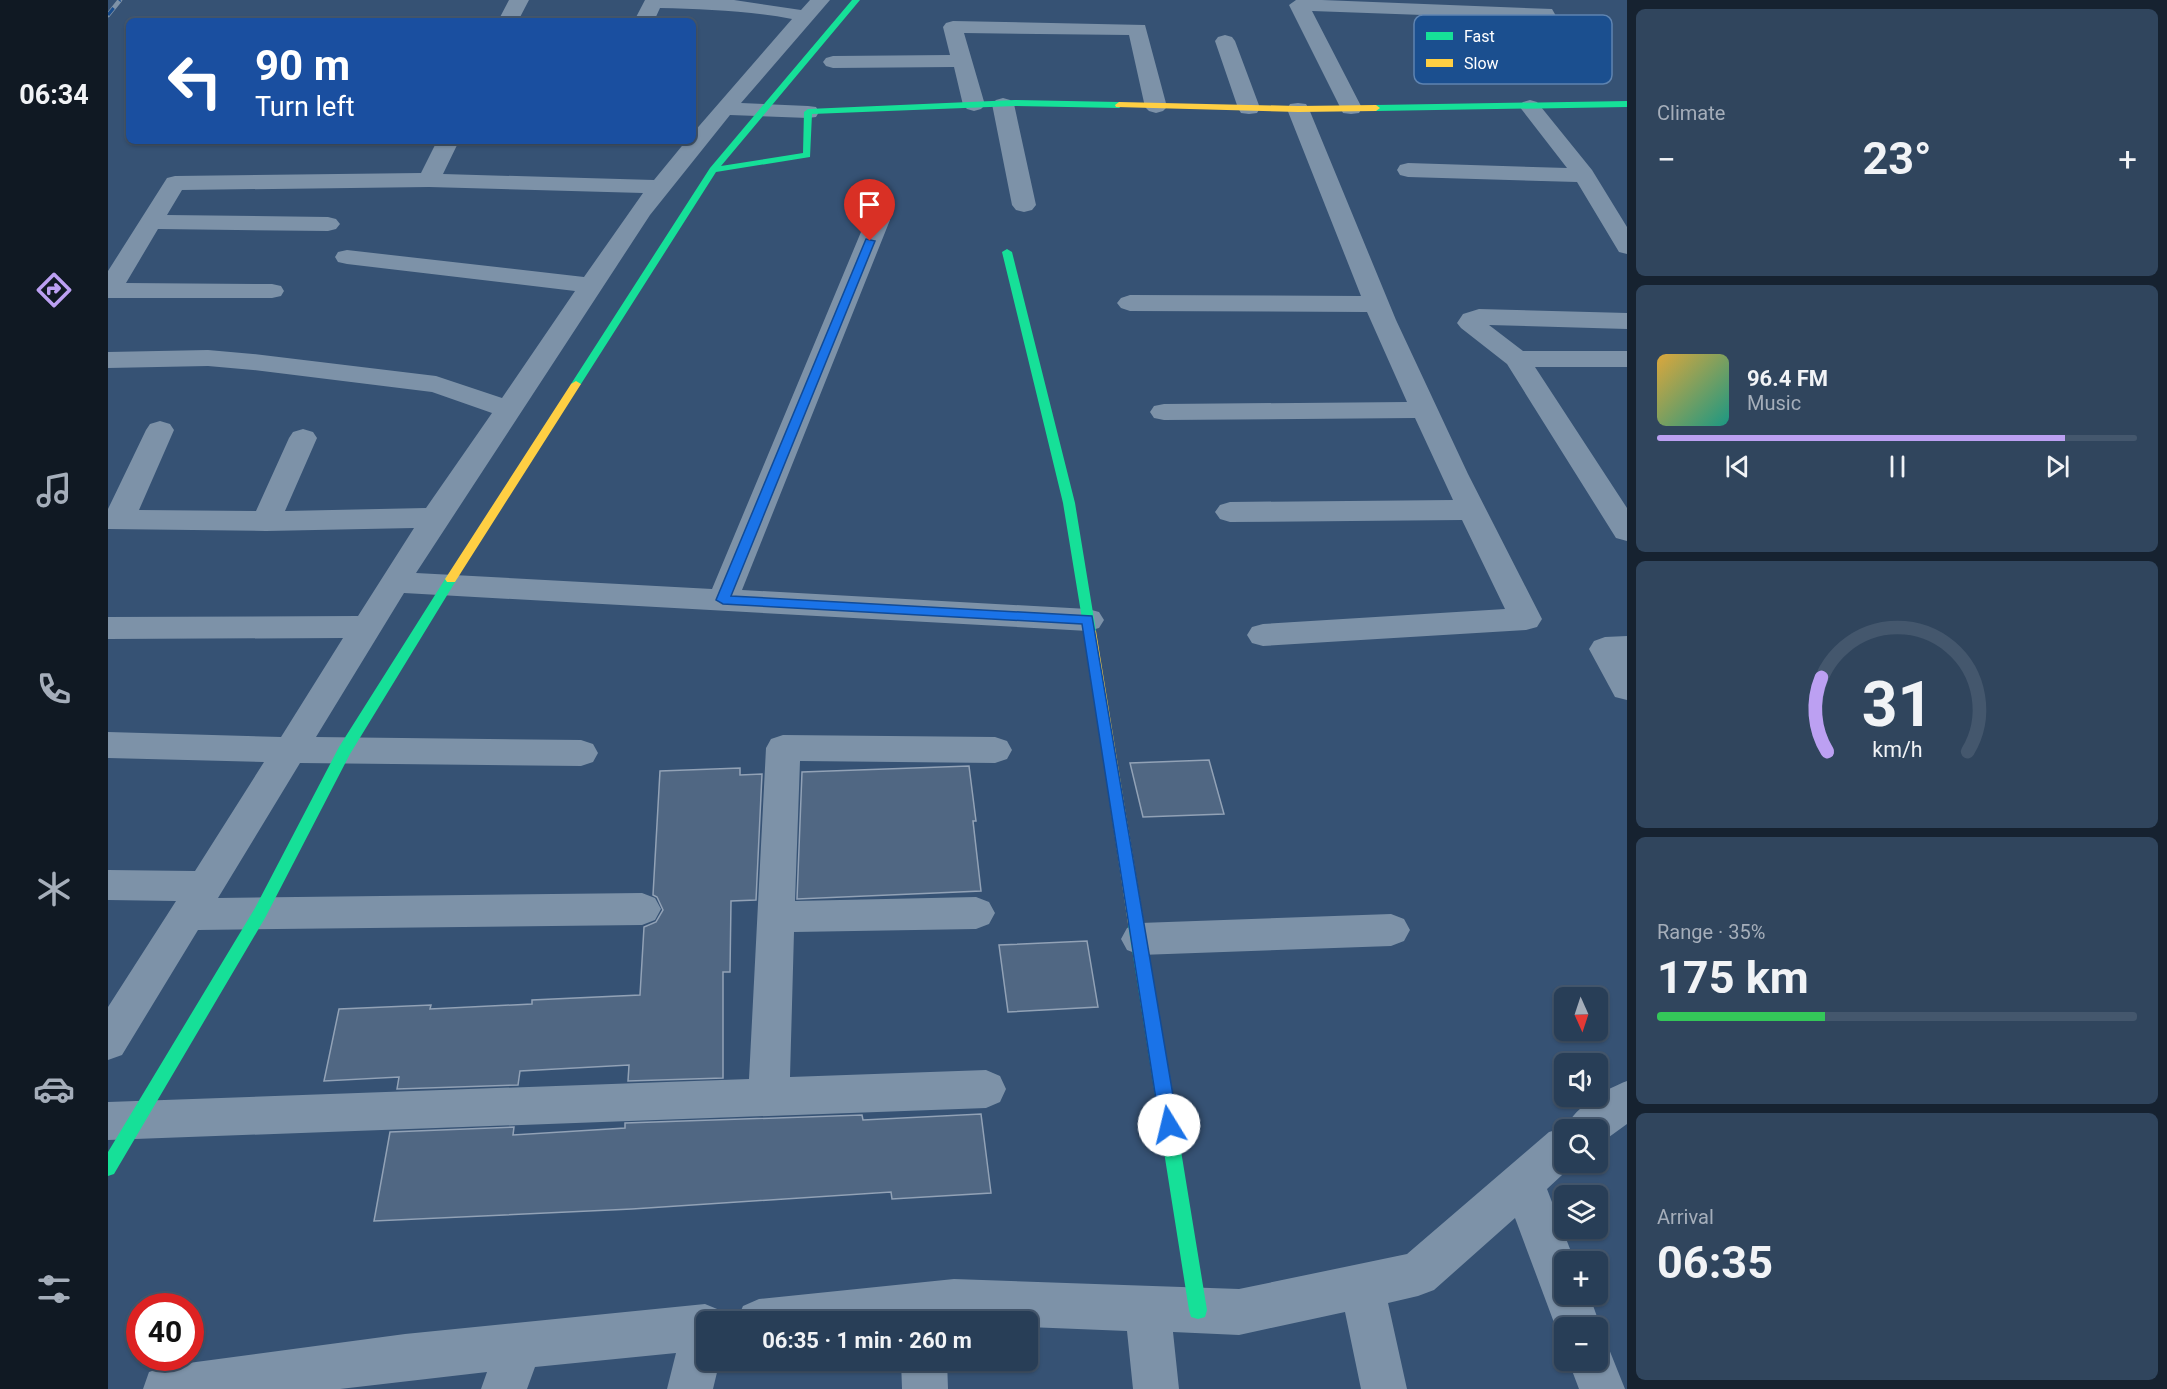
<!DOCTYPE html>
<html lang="en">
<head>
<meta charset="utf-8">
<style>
	:root { --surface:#283e57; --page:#30455d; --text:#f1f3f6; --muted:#a5aeba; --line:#44576d; --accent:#bca0f2 }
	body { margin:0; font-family:Roboto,sans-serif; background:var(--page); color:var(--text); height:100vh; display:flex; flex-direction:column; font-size:22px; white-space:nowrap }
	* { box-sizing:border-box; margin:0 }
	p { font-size:20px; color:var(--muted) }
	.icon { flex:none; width:33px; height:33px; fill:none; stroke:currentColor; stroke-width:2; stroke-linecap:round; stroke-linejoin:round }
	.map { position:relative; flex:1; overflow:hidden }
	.sheet { display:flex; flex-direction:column; gap:9px; padding:9px; background:#162230; width:540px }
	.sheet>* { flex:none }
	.hud { position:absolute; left:18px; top:18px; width:570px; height:126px; border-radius:9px; box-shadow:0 2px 4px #0004,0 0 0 2px var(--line); background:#1a4fa0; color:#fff; overflow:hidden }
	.needle { width:39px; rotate:177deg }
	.fabs { position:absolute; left:1446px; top:987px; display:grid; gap:12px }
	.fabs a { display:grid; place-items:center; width:54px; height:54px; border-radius:9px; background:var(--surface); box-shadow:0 2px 4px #0004,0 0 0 2px var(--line); font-size:30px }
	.speed { position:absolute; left:18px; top:1293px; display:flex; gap:12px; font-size:30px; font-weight:700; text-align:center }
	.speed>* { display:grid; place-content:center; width:78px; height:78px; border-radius:50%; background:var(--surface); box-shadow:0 2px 4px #0004,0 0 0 2px var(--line); line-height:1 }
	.speed .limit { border:9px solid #d22; background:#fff; color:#111 }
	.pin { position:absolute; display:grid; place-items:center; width:51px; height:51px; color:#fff; margin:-62px -26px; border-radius:50% 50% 50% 0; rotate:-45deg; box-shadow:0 0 6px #0007 }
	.pin .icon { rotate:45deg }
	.me { position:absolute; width:66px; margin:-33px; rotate:351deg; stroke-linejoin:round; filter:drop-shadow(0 0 4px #0008) }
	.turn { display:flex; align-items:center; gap:21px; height:126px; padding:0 30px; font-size:27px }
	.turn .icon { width:78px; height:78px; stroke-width:2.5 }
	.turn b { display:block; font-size:42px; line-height:51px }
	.big { font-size:45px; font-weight:700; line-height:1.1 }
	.sheet .widget { flex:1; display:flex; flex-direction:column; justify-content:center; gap:9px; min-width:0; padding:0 21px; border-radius:9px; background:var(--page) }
	.sheet .dial { align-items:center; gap:0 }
	.dial svg { height:156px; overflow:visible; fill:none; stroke:var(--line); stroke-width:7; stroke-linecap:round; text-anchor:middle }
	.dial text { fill:var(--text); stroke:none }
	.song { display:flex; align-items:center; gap:18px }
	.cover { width:72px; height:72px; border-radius:9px; background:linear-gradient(135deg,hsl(40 70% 55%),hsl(170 70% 35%)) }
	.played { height:6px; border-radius:3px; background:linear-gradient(90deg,var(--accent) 85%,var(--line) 85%) }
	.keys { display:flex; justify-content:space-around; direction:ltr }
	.heat { display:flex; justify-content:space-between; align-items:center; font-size:33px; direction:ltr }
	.charge { height:9px; border-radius:4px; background:linear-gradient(90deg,#34c759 35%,var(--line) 0) }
	.trip { position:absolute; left:588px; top:1311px; width:342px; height:60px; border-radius:9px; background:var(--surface); box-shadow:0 2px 4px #0004,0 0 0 2px var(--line); font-weight:700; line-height:60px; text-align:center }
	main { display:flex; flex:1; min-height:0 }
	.tab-bar { display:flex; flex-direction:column; width:108px; justify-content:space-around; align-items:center; background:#101923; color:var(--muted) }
	.tab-bar .icon { width:42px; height:42px }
	.tab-bar .selected { color:var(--accent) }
	.tab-bar b { font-size:27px; color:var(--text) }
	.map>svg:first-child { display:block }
	.building { fill:#506783; stroke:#92a2b6; stroke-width:1.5 }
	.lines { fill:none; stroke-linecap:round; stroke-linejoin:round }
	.street { fill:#7d92a8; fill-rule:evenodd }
	.fast { fill:#16e098; fill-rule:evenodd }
	.slow { fill:#ffcf43; fill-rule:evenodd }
	.rail-casing { stroke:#7e92a7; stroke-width:4.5 }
	.rail { stroke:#1b4f8f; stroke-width:3; stroke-dasharray:9; stroke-linecap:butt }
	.route { fill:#1a73e8; stroke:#114b97; stroke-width:1.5 }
	.key { fill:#1b4f8f; stroke:#5f84b1; stroke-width:1.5 }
	.key-label { font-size:16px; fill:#fff }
</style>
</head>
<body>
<main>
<nav class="tab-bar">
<b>06:34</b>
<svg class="icon selected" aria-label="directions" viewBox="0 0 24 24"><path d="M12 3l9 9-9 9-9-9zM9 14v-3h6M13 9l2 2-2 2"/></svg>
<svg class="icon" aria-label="music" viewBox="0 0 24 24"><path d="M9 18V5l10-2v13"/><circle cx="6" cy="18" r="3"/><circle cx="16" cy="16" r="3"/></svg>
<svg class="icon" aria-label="phone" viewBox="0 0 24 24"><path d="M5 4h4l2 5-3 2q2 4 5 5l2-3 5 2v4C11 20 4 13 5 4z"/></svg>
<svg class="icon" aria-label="climate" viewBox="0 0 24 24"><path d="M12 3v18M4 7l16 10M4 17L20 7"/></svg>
<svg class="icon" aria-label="car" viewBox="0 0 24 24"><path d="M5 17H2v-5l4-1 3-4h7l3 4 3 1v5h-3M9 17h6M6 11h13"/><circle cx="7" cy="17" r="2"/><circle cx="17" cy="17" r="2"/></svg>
<svg class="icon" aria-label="filters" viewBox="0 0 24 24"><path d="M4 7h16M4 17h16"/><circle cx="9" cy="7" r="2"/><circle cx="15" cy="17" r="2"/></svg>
</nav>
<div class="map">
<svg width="1519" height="1389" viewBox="0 0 1519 1389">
	<rect width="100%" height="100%" fill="#365274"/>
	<!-- building -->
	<path class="building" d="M1101,760L1116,814L1035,817L1022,763Z
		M861,766L868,821H865L873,891L689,899L694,772Z
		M632,768V775L654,774L648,900L623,901L622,972H615V1078L520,1081L521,1065L412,1071L410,1085L289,1089L291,1077L216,1081L231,1009L323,1005L322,1009L424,1004V1000L532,995L536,927L548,922L555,910L549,897L545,895L552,771Z
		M979,941L990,1007L900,1012L891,945Z
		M873,1114L883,1193L784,1199L783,1192L524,1209L266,1221L282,1132L406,1127L405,1135L517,1128V1123L754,1115L755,1120Z"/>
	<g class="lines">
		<!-- street -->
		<path class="street" d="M401,0H421L410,21H390Z
			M537,0H626L693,10L702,0H722L633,103L700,106L708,107L711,112L708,117L700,118L622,115L542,215L308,573L604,589L758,220L762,215L770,213L778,215L782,220L634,590L980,609L991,612L996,620L991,628L980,631L296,593L208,737L473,740L485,744L490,753L485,762L473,766L192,763L110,898L534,893L547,898L553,909L547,920L534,925L90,930L14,1055L0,1060V1007L68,901L0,900V870L87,871L156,762L0,758V732L173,737L235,638L0,639V617L250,616L306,528L158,531L0,529V509L38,430L42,424L52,421L62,424L66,430L31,510L148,511L181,438L185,432L195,429L205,432L209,438L177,511L318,508L384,413L324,392L145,370L100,366L0,368V352L100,350L145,354L328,376L394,398L467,291L239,264L230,262L227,257L230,252L239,250L476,277L535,193L321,187L74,190L59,215L220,217L228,219L232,224L228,229L220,231L50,229L18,283L164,284L173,286L176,291L173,296L164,298H0V271L59,178L67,176L313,173L329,141H351L335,174L546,180L578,141H585V133L684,19C641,11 596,9 552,8L546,21H526Z
			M1214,0L1444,9L1480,71L1477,75L1470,77L1463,75L1430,19L1335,15L1363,63L1360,67H1346L1315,15L1204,11L1254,108L1251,113L1243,114L1235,113L1181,5L1188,0Z
			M845,21L1037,25L1059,107L1055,111L1048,113L1041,111L1037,107L1021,35L856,33L877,105L873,109L866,111L859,109L855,105L846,67L725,68L718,66L715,62L718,58L725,56L842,55L835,27L838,23Z
			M1117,35L1124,37L1127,41L1152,108L1149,113L1141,114L1133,113L1130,108L1107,41L1110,37Z
			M895,98L902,100L906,104L928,205L924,210L916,212L908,210L904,205L884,104L888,100Z
			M1422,100L1429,102L1484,170L1519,227V254L1511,252L1469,182L1300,177L1292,175L1289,170L1292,165L1300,163L1459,168L1411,106L1415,102Z
			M1190,103L1198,104L1201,109L1288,320L1360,474L1434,619L1429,627L1418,630L1155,646L1144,643L1139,635L1144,627L1155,624L1397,609L1354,520L1122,522L1112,519L1107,512L1112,505L1122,502L1345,500L1307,418L1056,420L1046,418L1042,412L1046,406L1056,404L1299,402L1259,312L1022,311L1013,308L1009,303L1013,298L1022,295L1253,296L1179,109L1182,104Z
			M1371,309L1519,313V329L1381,325L1415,351H1519V367H1427L1519,508V541L1508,538L1399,364L1353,328L1349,323L1355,314Z
			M1519,636V700L1507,697L1481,649L1486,641L1497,637Z
			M675,735L887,737L899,741L904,750L899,759L887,763L692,761L687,901L868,897L881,902L887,913L881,924L868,929L686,932L682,1077L878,1070L892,1076L898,1089L892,1102L878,1108L0,1140V1102L641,1079L658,748L663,739Z
			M1283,914L1296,919L1302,930L1296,941L1283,946L1032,955L1019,950L1013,939L1019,928L1032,923Z
			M1519,1081V1124L1490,1145V1130H1456V1162H1468L1439,1189L1467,1262H1456V1294H1481L1493,1328L1490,1336V1328H1456V1345L1454,1344L1407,1218L1326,1290L1310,1296L1280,1303L1299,1389H1253L1237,1312L1131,1335L1065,1332L1071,1389H1025L1019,1331L920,1327V1322H628L635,1306L651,1299L846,1279L1131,1289L1299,1254L1441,1132L1458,1127C1468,1106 1498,1089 1519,1081Z
			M597,1304L614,1311L619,1322H598V1360H612L605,1389H559L568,1353L427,1367L419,1389H373L379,1372L232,1389H35L41,1372L58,1366L297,1334Z
			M1490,1340L1499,1344L1517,1389H1471L1460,1360H1490Z
			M793,1360H839L840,1389H794Z"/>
		<!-- fast -->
		<path class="fast" d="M744,0H752L613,166L695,153L696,112L700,109L907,100L1011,102L1015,105L1011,108L907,106L704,114L702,157L608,172L473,384L468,387L464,386L463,384L602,168Z
			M1519,101V107L1268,111L1264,108L1268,105Z
			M899,249L904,252L967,503L988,631L982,636L976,631L955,503L894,252Z
			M343,575L349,579L242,754L157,918L6,1174L0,1176V1152L147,908L231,747L339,576Z
			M1028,917L1033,919L1036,924L1099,1310L1097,1317L1090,1319L1083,1317L1081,1310L1020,924L1023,919Z"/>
		<!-- slow -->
		<path class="slow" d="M1011,102L1190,106L1268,105L1272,108L1268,111L1190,112L1008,107L1007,105Z
			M468,381L473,384L347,582H339L337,579L339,576L463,384Z
			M982,626L988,631L1036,924L1033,929L1028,931L1023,929L1020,924L976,631Z"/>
		<!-- rail casing -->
		<g class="rail-casing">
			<path id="rail" d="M0,15L12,0"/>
		</g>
		<!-- rail -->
		<use href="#rail" class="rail"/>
	</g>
	<!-- route -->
	<path class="route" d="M758,239L767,241L623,596L984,616L1070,1125L1067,1130L1061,1133L1055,1130L1052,1125L974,624L615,604L608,600Z"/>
	<!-- legend -->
	<rect x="1306" y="15" width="198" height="69" rx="9" class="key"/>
	<rect x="1318" y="32" width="27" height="8" fill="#16e098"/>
	<rect x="1318" y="59" width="27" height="8" fill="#ffcf43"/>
	<g class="key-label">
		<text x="1356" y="42">Fast</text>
		<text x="1356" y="69">Slow</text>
	</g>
</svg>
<div class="fabs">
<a><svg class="needle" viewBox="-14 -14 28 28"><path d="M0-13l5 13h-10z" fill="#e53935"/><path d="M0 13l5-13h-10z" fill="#a5aeba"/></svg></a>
<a><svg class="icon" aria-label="sound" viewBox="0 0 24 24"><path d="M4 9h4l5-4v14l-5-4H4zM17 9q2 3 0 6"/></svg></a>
<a><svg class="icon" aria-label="search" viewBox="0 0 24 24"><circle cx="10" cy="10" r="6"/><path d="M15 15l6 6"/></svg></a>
<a><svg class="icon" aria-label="layers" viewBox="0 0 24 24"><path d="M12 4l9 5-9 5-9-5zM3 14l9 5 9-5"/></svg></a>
<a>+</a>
<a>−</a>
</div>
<div class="speed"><div class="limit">40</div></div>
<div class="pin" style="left:762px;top:241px;background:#d93025"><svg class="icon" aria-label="arrive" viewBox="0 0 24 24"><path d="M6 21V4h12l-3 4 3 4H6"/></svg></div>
<svg class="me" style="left:1061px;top:1125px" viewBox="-20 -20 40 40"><circle r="19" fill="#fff"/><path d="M0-13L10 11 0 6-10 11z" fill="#1a73e8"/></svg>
<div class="trip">06:35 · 1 min · 260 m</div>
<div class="hud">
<div class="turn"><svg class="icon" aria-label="left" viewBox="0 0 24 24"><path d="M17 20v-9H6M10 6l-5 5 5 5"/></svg><div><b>90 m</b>Turn left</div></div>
</div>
</div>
<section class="sheet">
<div class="widget"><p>Climate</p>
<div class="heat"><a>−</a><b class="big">23°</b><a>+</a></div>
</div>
<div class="widget">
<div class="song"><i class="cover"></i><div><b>96.4 FM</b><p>Music</p></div></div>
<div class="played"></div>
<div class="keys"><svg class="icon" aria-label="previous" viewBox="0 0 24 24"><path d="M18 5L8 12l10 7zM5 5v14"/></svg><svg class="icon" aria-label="pause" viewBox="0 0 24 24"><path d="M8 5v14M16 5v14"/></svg><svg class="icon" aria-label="next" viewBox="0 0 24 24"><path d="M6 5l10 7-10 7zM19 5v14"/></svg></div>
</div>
<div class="widget dial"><svg viewBox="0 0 100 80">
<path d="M14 69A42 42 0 1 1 86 69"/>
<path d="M14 69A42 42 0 0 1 11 31" stroke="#bca0f2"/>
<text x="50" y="56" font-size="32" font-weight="700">31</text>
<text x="50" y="72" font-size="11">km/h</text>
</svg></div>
<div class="widget"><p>Range · 35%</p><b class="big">175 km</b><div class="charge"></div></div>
<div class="widget"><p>Arrival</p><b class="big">06:35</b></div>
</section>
</main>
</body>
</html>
